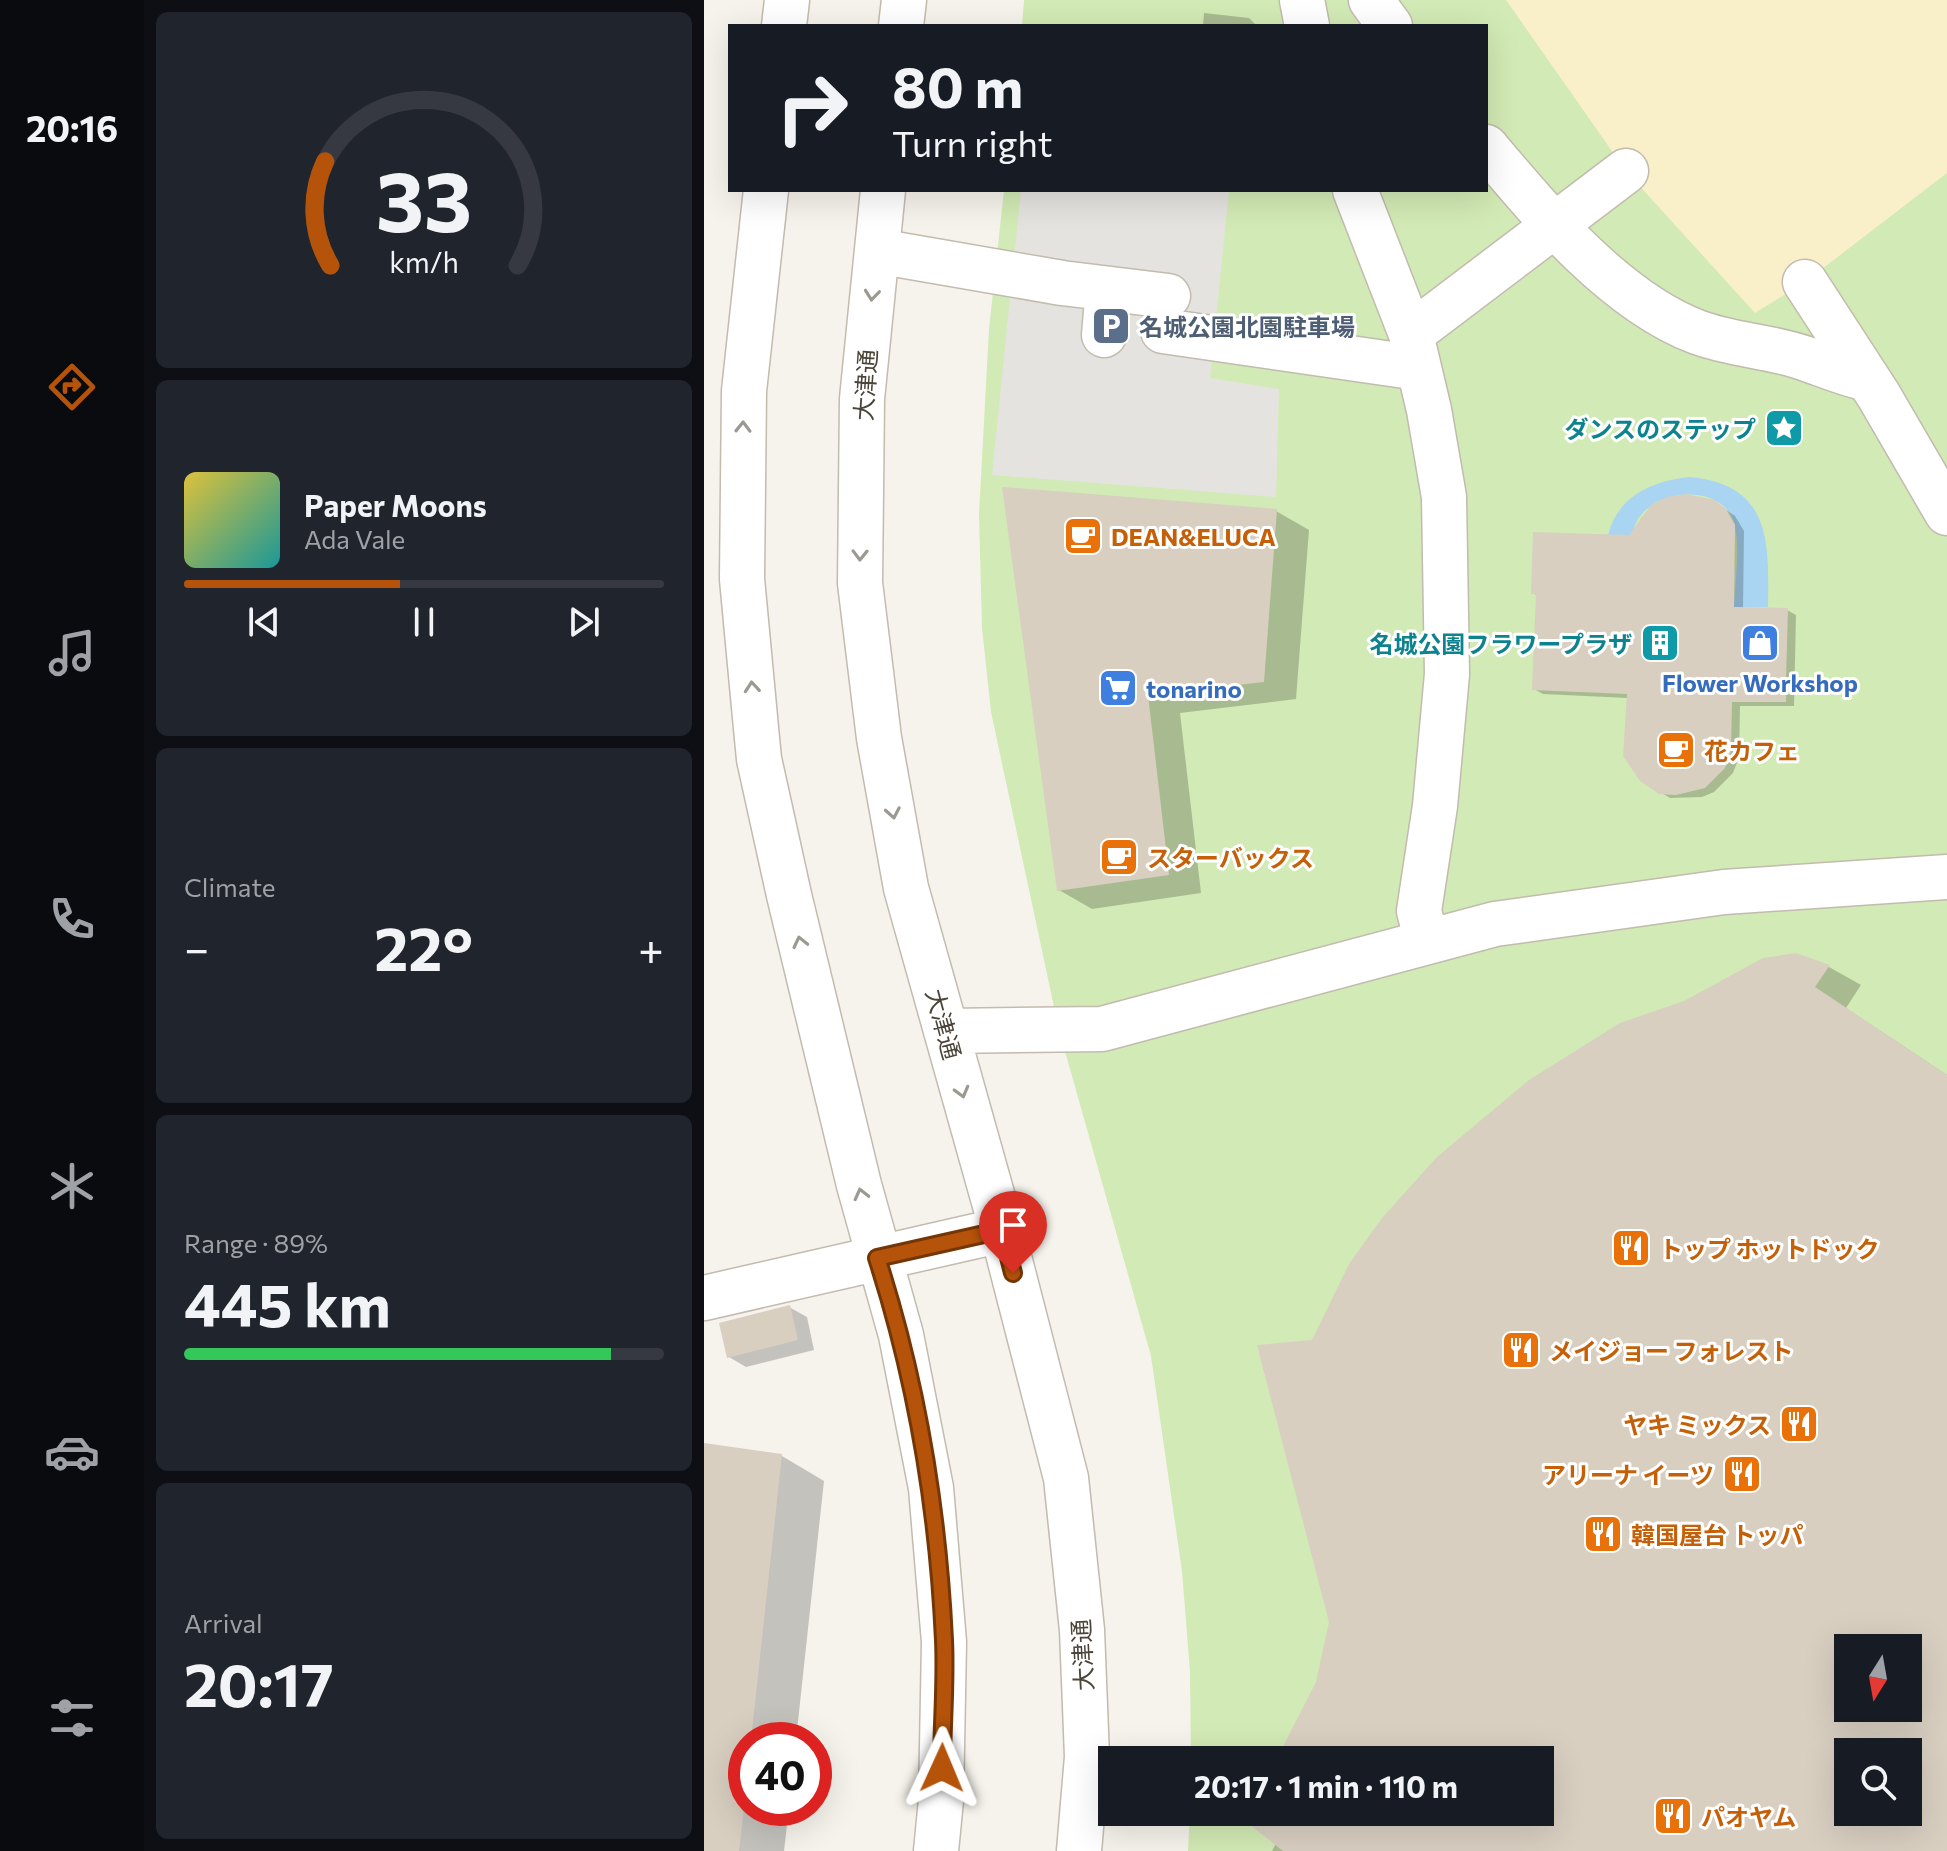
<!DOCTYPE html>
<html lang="en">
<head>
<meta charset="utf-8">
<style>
	:root { --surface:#171b24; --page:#20242c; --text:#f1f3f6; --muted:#9ea1a6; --line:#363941; --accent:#b45309 }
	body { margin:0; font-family:Commissioner,"Noto Sans JP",sans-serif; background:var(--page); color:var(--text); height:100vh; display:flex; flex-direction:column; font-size:30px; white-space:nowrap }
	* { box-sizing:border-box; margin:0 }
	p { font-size:26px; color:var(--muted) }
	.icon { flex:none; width:44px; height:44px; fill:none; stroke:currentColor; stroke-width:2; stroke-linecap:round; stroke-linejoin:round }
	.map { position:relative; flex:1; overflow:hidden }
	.panel { display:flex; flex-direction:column; gap:12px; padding:12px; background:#0d0f14; width:560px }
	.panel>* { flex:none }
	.hud { position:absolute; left:24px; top:24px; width:760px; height:168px; border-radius:0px; box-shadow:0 8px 32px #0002; background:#171b24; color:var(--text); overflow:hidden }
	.needle { width:52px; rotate:191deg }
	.fabs { position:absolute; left:1130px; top:1634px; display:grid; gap:16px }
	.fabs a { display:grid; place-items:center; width:88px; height:88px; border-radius:0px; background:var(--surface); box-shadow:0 8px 32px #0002; font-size:40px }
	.speed { position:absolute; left:24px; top:1722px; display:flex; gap:16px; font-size:40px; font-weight:700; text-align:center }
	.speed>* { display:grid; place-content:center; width:104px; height:104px; border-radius:50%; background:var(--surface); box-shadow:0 8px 32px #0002; line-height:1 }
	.speed .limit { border:12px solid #d22; background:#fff; color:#111 }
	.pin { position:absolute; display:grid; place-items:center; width:68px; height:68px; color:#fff; margin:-82px -34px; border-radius:50% 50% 50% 0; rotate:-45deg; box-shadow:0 0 8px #0007 }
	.pin .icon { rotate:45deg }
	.me { position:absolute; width:88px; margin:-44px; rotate:1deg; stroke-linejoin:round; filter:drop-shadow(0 0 6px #0008) }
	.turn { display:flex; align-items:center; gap:28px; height:168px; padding:0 32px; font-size:36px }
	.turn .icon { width:104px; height:104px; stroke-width:2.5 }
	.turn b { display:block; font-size:56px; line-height:68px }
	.big { font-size:60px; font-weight:700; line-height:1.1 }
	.panel .card { flex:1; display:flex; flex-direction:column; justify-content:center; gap:12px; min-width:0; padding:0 28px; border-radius:12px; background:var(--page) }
	.panel .dial { align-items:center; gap:0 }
	.dial svg { height:208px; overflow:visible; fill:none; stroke:var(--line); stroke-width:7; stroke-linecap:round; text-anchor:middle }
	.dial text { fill:var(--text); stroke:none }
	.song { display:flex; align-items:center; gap:24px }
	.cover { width:96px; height:96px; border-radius:12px; background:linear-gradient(135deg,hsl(50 70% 55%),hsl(180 70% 35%)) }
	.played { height:8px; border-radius:4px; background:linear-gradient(90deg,var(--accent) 45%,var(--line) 45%) }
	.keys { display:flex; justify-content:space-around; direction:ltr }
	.heat { display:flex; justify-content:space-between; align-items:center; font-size:44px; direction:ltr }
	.charge { height:12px; border-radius:6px; background:linear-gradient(90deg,#34c759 89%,var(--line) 0) }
	.trip { position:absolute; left:394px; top:1746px; width:456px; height:80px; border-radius:0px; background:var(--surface); box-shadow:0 8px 32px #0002; font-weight:700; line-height:80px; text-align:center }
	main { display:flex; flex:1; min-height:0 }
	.dock { display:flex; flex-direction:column; width:144px; justify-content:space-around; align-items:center; background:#090b0e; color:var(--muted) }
	.dock .icon { width:56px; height:56px }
	.dock .selected { color:var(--accent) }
	.dock b { font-size:36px; color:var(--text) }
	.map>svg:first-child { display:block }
	.green { fill:#d2eab5; fill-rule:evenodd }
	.sand { fill:#f9efc9 }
	.parking { fill:#e5e3e0 }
	.water { fill:#a9d4f2 }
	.shadow { fill:#0003; fill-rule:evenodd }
	.building { fill:#d8cfc1; fill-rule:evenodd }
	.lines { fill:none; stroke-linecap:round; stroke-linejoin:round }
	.minor-casing { stroke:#c2bbae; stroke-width:47 }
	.minor { stroke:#fff; stroke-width:44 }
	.oneway { stroke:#9c9892 }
	.route-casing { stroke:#753606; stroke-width:20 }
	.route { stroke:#b45309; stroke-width:14 }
	.labels { text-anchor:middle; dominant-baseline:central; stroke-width:6; stroke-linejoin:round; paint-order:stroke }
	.service-label { font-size:24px; font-weight:bold; fill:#4e5e75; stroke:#fff; text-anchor:start }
	.street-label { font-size:24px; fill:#4b4439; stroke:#fff }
	.culture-label { font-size:24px; font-weight:bold; fill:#0d838f; stroke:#fff; text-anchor:end }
	.food-label { font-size:24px; font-weight:bold; fill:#c56008; stroke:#fff; text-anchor:start }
	.shop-label { font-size:24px; font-weight:bold; fill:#366cbe; stroke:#fff }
</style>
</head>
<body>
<main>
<nav class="dock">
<b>20:16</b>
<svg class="icon selected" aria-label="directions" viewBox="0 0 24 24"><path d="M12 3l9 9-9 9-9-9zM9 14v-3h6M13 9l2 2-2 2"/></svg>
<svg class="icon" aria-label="music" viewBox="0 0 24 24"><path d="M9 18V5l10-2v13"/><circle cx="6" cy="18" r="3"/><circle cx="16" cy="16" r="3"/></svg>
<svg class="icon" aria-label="phone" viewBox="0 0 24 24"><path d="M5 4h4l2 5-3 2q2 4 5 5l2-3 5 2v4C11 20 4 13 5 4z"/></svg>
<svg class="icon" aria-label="climate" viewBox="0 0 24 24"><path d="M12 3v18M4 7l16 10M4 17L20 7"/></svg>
<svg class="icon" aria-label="car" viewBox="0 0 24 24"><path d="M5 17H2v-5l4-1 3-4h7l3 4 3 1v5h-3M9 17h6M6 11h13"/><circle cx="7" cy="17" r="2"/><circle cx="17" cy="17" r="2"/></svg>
<svg class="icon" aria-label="filters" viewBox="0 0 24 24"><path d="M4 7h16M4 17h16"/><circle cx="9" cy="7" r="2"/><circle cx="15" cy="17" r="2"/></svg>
</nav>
<section class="panel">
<div class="card dial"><svg viewBox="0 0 100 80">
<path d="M14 69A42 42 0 1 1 86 69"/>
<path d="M14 69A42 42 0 0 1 12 29" stroke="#b45309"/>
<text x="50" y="56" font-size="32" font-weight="700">33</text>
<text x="50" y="72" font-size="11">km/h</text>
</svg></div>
<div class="card">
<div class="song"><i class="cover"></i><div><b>Paper Moons</b><p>Ada Vale</p></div></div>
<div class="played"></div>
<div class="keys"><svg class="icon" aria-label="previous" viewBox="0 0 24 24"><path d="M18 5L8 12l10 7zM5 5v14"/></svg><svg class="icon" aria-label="pause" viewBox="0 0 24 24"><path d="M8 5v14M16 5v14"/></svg><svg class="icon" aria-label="next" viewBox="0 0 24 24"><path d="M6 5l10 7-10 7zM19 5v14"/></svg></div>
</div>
<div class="card"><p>Climate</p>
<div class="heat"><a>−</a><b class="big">22°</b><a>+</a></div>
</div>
<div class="card"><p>Range · 89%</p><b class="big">445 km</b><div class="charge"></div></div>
<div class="card"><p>Arrival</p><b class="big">20:17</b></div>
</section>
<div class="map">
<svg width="1243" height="1851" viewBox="0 0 1243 1851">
	<rect width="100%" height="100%" fill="#f6f3ec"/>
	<!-- green -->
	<path class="green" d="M320,0H1243V1851H484L486,1812H836V1760H487L486,1672L478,1571L447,1356L355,1030L287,712L278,628L275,514L285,329L300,190H782V26H318ZM1144,1648H1204V1708H1144ZM1144,1752H1204V1812H1144Z"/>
	<!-- sand -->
	<path class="sand" d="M802,0H1243V173L1101,282L1051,313L922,171Z"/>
	<!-- parking -->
	<path class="parking" d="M317,190H525L506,378L575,389L572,497L288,475Z"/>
	<!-- water -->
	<path class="water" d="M986,477C1067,485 1065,541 1064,607H1030C1031,582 1036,550 1031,526C1022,482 948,487 932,523C925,538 929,563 928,579L903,541C910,498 946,481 986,477Z"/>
	<!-- shadow -->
	<path class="shadow" d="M500,13L545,18L553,26H499Z
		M301,490L572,511L605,530L592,699L476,713L497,893L388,909L355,890Z
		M964,499L1011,502L1031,516L1040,531L1039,609L1083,610L1092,615L1090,706H1036L1035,757L1029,773L1010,792L998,797L966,798L956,792L924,698L839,694L830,689L834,596L829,593L926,538L938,517Z
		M1092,955L1125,967L1157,985L1142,1008L1243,1075V1851H568L572,1843L548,1812H836V1760H574L614,1682L627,1622L609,1342L981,1003ZM1144,1648H1204V1708H1144ZM1144,1752H1204V1812H1144Z
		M85,1307L103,1317L110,1350L42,1367L25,1357Z
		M0,1445L78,1456L120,1481L92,1740H42V1808H85L80,1851H0Z"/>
	<!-- building -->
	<path class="building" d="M298,487L573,509L560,682L444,695L465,875L353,891Z
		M982,494L1011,500L1022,509L1031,525L1030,607L1084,608L1082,679V702H1028L1027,751L1021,768L1001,788L972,795L955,794L936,781L919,756L923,694L828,690L832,594H827L829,532L925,535L947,505L963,497Z
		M1092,953L1126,965L1111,987L1243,1075V1851H579L541,1821L545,1812H836V1760H572L612,1682L625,1622L553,1345L608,1340L645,1264L678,1218L733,1157L825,1080L916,1023L980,1001L1059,958ZM1144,1648H1204V1708H1144ZM1144,1752H1204V1812H1144Z
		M86,1305L94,1340L23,1358L15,1323Z
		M0,1443L78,1454L47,1740H42V1789L35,1851H0Z"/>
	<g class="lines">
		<!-- minor casing -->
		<g class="minor-casing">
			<path id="minor" d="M598,0L603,26
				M667,0L686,26
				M80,26L83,0
				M197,26L200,0
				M782,147C837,212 911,301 993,332C1027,345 1066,346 1100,358C1123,366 1141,374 1164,379
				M62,190L40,391L38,579L52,728L55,759L85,895L155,1185L197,1335L227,1488L240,1642L237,1800L232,1851
				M179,190L158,399L156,583L175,738L202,888L298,1230L362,1478L378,1630L383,1757L375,1851
				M651,190L707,334L725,410L740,497L743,674L731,806L715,911L723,942
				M173,251L358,283L464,296
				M1101,282L1175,396L1243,513
				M459,331L715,368
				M707,334L922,171
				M400,335L404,289
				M242,1031L398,1029L791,924L1020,892L1243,877
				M0,1298L298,1230"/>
		</g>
		<!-- minor -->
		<use href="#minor" class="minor"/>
	</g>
	<!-- one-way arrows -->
	<defs><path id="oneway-chevron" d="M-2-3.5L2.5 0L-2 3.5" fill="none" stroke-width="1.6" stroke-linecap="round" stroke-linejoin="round" transform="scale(2)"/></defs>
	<g class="oneway">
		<use href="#oneway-chevron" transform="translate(168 295) rotate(96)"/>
		<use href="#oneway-chevron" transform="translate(39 427) rotate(-89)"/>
		<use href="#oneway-chevron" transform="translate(156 555) rotate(91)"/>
		<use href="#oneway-chevron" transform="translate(48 687) rotate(-95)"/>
		<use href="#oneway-chevron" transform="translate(189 813) rotate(80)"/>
		<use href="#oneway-chevron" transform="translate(96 942) rotate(-103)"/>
		<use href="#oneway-chevron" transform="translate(258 1092) rotate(75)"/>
		<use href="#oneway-chevron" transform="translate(157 1194) rotate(-104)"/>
	</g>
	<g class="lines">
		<!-- route casing -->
		<g class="route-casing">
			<path id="route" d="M238,1768C238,1726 242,1683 240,1640C234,1511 213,1382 173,1258L298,1230L309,1273"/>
		</g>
		<!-- route -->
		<use href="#route" class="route"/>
	</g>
	<!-- icons -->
	<defs>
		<g id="parking-square" transform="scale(2)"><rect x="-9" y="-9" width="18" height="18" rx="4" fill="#5c6f8a" stroke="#fff"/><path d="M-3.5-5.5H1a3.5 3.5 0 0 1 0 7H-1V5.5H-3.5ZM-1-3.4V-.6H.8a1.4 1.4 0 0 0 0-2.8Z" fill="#fff"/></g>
		<g id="sight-square" transform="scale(2)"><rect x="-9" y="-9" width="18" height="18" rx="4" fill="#0f9aa8" stroke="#fff"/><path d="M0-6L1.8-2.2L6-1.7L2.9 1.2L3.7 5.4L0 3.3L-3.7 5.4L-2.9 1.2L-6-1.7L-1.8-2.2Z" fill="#fff"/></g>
		<g id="cafe-square" transform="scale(2)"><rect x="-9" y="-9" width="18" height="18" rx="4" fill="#e8710a" stroke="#fff"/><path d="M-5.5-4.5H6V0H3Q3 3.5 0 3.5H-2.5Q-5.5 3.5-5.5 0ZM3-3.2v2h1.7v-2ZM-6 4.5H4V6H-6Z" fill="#fff"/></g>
		<g id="building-square" transform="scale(2)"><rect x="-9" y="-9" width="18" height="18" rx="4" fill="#0f9aa8" stroke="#fff"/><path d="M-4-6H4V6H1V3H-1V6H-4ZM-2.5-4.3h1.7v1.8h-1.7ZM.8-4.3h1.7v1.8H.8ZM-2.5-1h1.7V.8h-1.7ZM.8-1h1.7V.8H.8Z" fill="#fff"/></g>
		<g id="shop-square" transform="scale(2)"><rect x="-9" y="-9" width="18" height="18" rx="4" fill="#3f7fe0" stroke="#fff"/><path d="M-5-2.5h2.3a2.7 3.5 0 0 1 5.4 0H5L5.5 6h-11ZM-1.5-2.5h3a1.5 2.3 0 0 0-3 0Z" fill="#fff"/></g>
		<g id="supermarket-square" transform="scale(2)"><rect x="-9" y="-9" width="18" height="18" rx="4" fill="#3f7fe0" stroke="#fff"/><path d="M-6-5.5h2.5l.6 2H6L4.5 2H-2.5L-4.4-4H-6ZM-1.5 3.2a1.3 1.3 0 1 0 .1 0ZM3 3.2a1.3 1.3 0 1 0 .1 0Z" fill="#fff"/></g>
		<g id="restaurant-square" transform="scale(2)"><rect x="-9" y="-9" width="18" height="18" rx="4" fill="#e8710a" stroke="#fff"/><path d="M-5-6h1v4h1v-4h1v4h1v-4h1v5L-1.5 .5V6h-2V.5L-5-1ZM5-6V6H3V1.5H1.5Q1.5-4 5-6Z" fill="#fff"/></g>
	</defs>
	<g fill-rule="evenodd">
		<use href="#parking-square" x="407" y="326"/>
		<use href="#sight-square" x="1080" y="428"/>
		<use href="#cafe-square" x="379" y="536"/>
		<use href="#building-square" x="956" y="643"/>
		<use href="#shop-square" x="1056" y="643"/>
		<use href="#supermarket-square" x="414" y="688"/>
		<use href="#cafe-square" x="972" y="750"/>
		<use href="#cafe-square" x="415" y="857"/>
		<use href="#restaurant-square" x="927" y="1248"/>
		<use href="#restaurant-square" x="817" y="1350"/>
		<use href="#restaurant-square" x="1095" y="1424"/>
		<use href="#restaurant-square" x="1038" y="1474"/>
		<use href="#restaurant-square" x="899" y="1534"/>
		<use href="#restaurant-square" x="969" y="1816"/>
	</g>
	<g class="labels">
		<!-- service labels -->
		<g class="service-label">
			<text x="435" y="326">名城公園北園駐車場</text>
		</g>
		<!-- street labels -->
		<g class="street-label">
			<text transform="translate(161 385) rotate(-86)">大津通</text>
			<text transform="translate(240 1024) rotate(75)">大津通</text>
			<text transform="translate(378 1655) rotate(-93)">大津通</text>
		</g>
		<!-- culture labels -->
		<g class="culture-label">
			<text x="1052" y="428">ダンスのステップ</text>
			<text x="928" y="643">名城公園フラワープラザ</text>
		</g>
		<!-- food labels -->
		<g class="food-label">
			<text x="407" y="536">DEAN&amp;ELUCA</text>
			<text x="1000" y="750">花カフェ</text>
			<text x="443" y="857">スターバックス</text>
			<text x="955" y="1248">トップ ホットドック</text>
			<text x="845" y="1350">メイジョー フォレスト</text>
			<text x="1067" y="1424" text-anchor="end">ヤキ ミックス</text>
			<text x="1010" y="1474" text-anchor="end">アリーナ イーツ</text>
			<text x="927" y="1534">韓国屋台 トッパ</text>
			<text x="997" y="1816">パオヤム</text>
		</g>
		<!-- shop labels -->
		<g class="shop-label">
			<text x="1056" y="682">Flower Workshop</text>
			<text x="442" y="688" text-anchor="start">tonarino</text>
		</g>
	</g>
</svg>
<div class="fabs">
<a><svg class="needle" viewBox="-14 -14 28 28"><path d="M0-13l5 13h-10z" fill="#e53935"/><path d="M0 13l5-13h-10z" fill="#9ea1a6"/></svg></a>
<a><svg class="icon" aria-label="search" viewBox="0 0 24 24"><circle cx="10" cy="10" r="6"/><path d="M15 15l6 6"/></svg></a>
</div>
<div class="speed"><div class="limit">40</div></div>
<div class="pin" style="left:309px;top:1273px;background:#d93025"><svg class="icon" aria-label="arrive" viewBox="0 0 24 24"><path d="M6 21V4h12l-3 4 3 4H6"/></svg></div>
<svg class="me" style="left:238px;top:1768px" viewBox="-20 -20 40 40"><path d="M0-17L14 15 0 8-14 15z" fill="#b45309" stroke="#fff" stroke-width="4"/></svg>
<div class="trip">20:17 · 1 min · 110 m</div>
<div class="hud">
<div class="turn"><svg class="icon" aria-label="right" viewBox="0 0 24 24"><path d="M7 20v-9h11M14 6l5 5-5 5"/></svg><div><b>80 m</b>Turn right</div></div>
</div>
</div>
</main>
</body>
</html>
